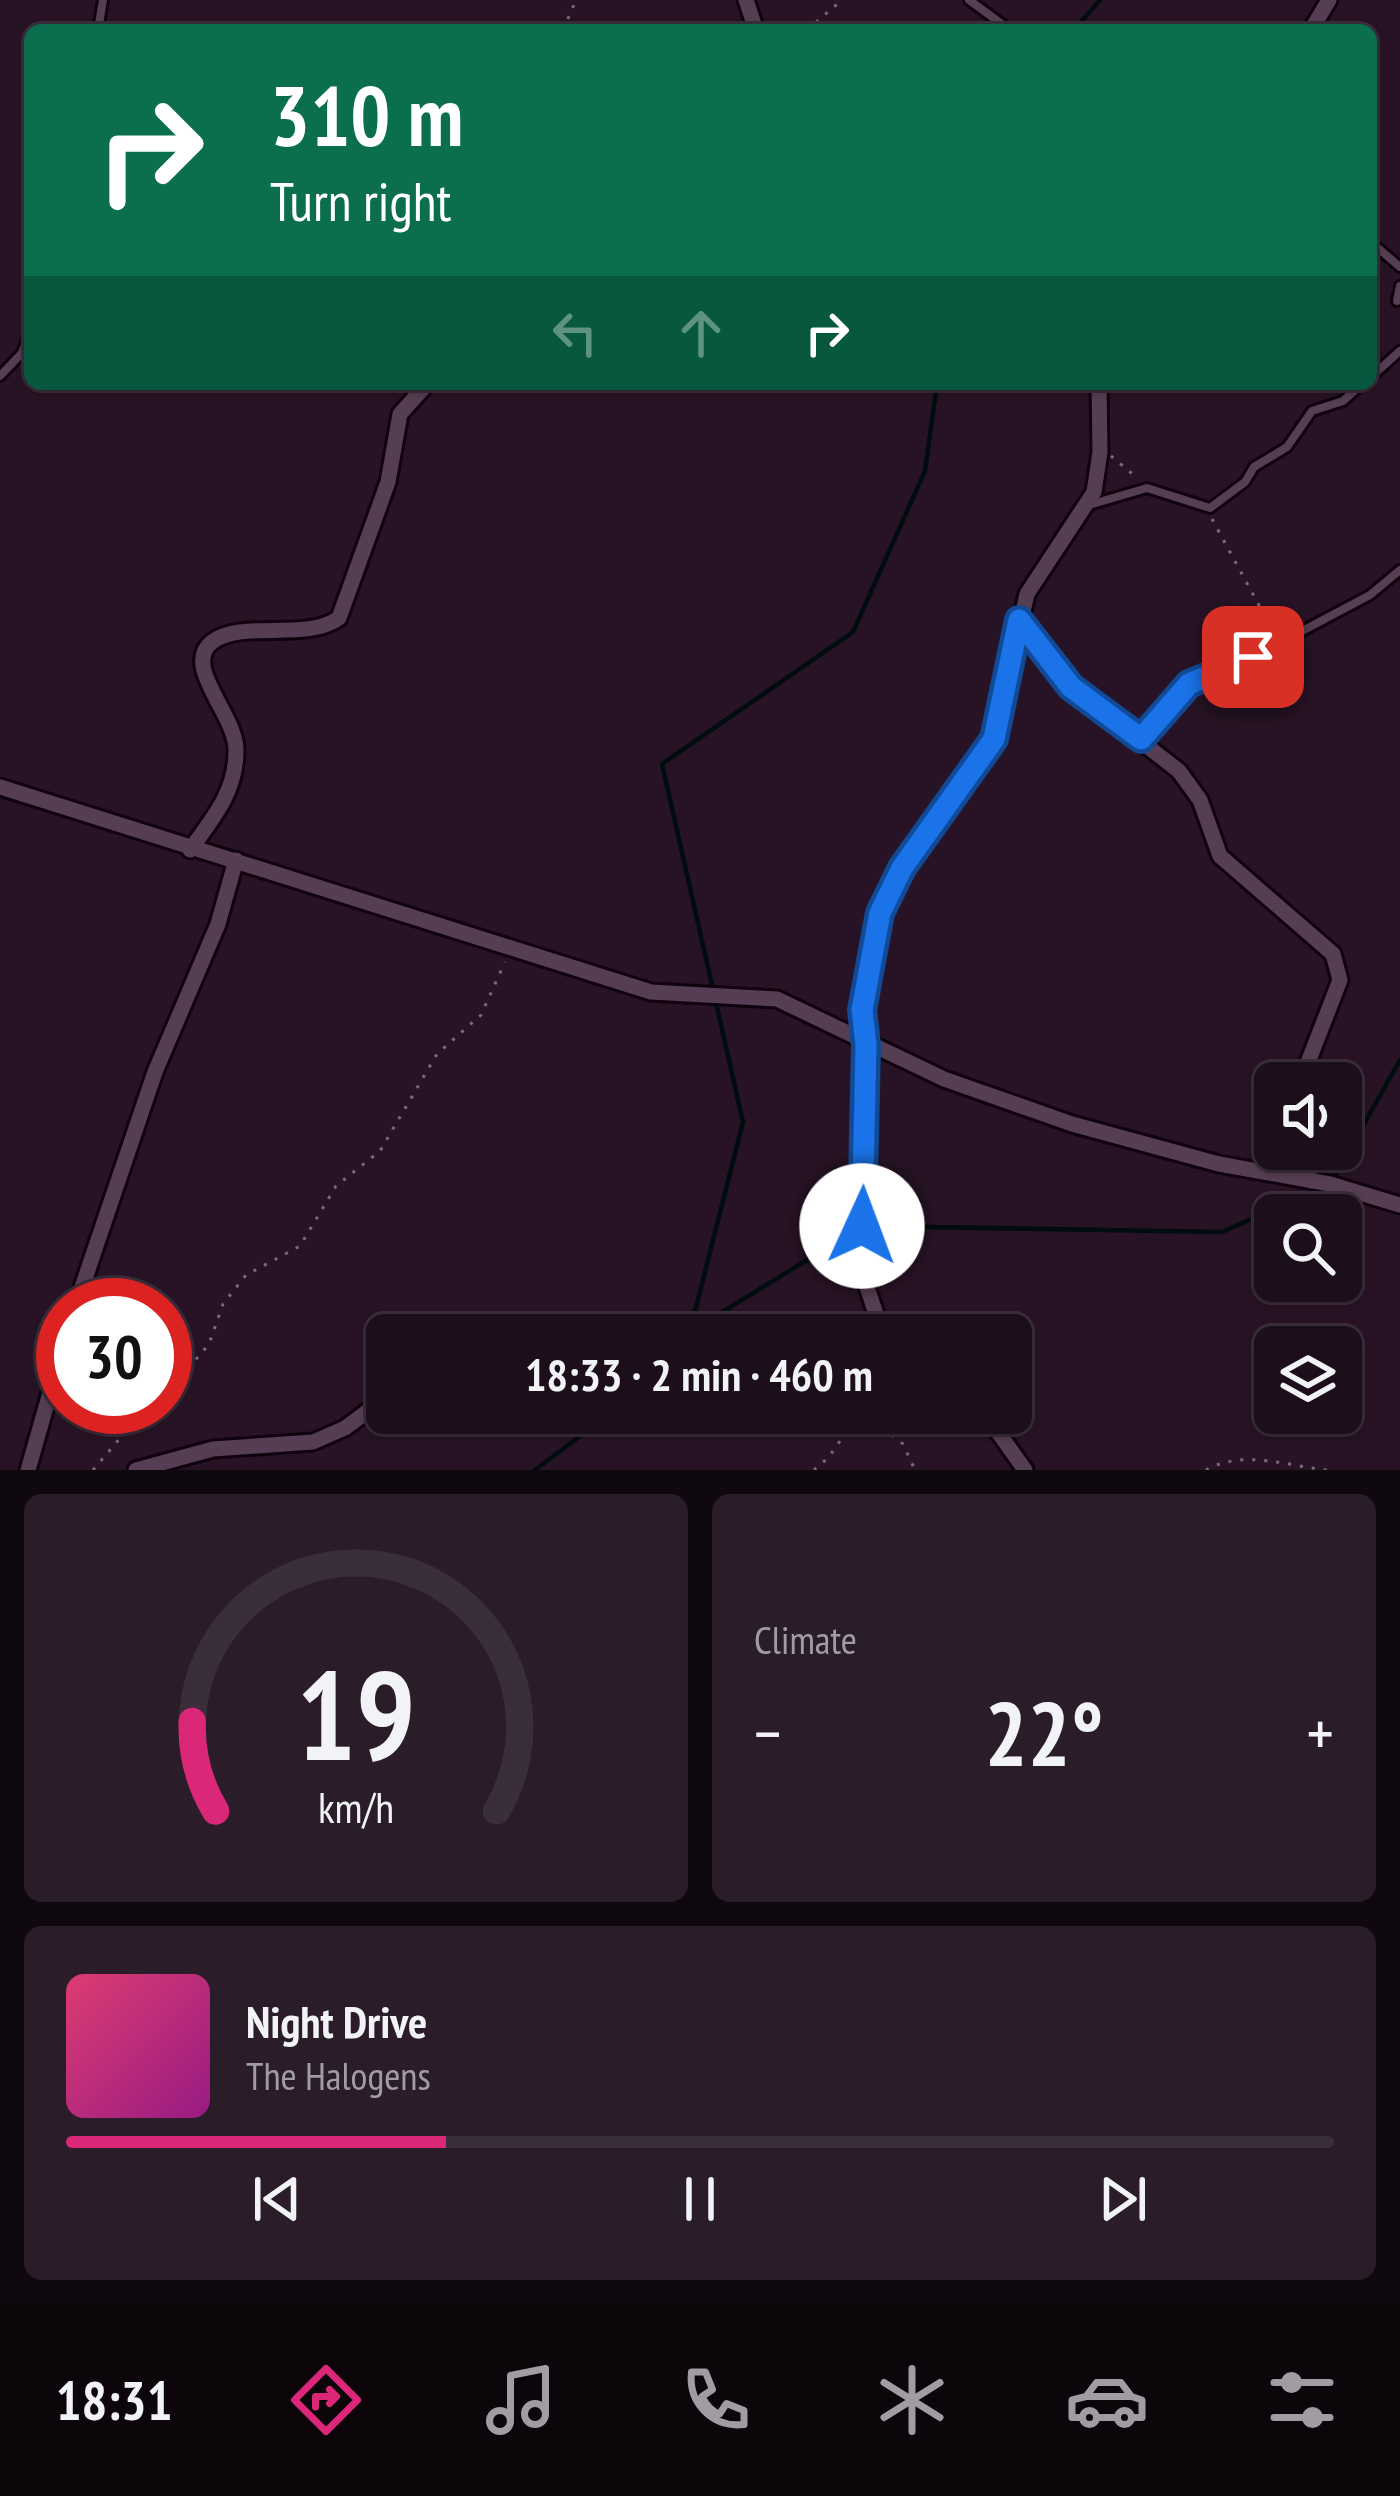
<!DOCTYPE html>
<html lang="en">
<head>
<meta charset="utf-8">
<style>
	:root { --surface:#1d0e1c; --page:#2a1c29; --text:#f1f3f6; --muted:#a09ca3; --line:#3b2e3b; --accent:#db2777 }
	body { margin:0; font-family:"PT Sans Narrow",sans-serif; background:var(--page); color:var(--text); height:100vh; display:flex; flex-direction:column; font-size:45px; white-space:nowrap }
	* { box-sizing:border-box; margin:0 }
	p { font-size:39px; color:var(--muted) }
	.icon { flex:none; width:66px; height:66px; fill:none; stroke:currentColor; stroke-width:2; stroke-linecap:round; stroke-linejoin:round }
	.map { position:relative; height:1470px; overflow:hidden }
	.drawer { display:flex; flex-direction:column; gap:24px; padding:24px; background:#10080f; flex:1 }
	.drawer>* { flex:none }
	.guide { position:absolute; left:24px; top:24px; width:1353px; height:366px; border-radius:18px; box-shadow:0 3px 9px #0004,0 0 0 3px var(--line); background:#0b6e4f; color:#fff; overflow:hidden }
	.tools { position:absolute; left:1254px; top:1062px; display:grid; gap:24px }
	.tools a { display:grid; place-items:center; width:108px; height:108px; border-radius:18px; background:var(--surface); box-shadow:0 3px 9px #0004,0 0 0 3px var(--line); font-size:60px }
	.speed { position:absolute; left:36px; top:1278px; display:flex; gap:24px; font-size:60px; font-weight:700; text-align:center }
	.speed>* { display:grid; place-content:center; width:156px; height:156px; border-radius:50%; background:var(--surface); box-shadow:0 3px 9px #0004,0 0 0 3px var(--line); line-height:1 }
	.speed .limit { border:18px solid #d22; background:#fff; color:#111 }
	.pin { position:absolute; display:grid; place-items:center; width:102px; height:102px; color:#fff; margin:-51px; border-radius:24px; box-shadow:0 6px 18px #0006 }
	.me { position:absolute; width:132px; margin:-66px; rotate:2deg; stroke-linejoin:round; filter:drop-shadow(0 0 9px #0008) }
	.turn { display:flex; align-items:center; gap:42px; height:252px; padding:0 48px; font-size:54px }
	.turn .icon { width:156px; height:156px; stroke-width:2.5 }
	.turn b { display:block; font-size:84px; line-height:102px }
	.lanes { display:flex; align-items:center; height:114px; padding:0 48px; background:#0003; justify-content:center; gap:60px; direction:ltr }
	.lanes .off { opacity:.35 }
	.big { font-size:90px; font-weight:700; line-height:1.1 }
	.drawer .card { flex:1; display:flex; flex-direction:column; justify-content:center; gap:18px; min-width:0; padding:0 42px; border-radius:18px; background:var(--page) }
	.drawer .dial { align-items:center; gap:0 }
	.dial svg { height:312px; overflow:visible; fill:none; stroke:var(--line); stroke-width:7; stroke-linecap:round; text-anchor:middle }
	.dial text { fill:var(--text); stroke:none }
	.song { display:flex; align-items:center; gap:36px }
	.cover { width:144px; height:144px; border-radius:18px; background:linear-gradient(135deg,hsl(340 70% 55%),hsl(310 70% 35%)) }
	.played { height:12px; border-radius:6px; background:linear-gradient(90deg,var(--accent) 30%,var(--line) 30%) }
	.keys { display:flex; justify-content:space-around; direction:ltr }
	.heat { display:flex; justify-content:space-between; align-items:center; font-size:66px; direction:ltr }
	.drawer .tiles { flex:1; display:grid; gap:24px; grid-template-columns:1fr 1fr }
	.card:last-child { grid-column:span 2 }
	.trip { position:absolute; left:366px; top:1314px; width:666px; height:120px; border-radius:18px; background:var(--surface); box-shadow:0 3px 9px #0004,0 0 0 3px var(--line); font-weight:700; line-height:120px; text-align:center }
	.tabs { display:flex; height:192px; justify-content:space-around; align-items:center; background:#0c060b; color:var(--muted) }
	.tabs .icon { width:84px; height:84px }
	.tabs .active { color:var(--accent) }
	.tabs b { font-size:54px; color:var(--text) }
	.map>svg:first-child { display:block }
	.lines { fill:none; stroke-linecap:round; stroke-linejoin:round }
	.stream { stroke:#000c0f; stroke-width:4.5 }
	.lane-casing { stroke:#0f010e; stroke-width:14 }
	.street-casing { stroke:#0f010e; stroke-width:21 }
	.path { stroke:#7c6a7a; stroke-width:3; stroke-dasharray:3 9; stroke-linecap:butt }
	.lane { stroke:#553e53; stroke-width:8 }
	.street { stroke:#553e53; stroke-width:15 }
	.route-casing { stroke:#114b97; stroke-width:30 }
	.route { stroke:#1a73e8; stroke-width:21 }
</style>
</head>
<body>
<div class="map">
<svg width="1400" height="1470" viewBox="0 0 1400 1470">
	<rect width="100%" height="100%" fill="#271325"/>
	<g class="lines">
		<!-- stream -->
		<path class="stream" d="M1074,30L1100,0
			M1332,1181L1400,1060
			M690,1332L862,1226L1222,1232L1323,1187
			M689,1335L743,1122L662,764L853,632L925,471L937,384
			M535,1470L611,1413"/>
		<!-- lane casing -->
		<g class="lane-casing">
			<path id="lane" d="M969,0L1010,30
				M98,30L103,0
				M1371,242L1400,267
				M1397,301L1400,286
				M0,376L22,353L30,332
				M1371,377L1400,351
				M1089,505L1147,488L1210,508L1245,482L1254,467L1287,447L1312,411L1343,401L1362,384
				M1141,739L1189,684L1253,657L1370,595L1400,570"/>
		</g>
		<!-- street casing -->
		<g class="street-casing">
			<path id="street" d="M746,0L756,30
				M1311,30L1329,0
				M1019,620L1071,687L1179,771L1200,800L1220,856L1333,954L1340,980L1300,1083
				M0,787L651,992L777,999L944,1079L1072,1124L1219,1164L1330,1184L1400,1205
				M190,850C213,818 236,792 236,751C237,715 181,666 212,642C242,619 306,642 339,618L388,482L400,414L427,384
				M1299,1149L1311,1181
				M76,1305L155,1072L218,924L236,860
				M515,1335V1332
				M883,1335L867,1287L862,1226L866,1045L862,1010L867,968L881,913L902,867L994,739L1027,594L1094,492L1100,452L1099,384
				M978,1413L998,1432L1025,1470
				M28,1470L63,1347
				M136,1470L213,1449L313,1442L345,1428L387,1397"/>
		</g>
		<!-- path -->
		<path class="path" d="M563,30L576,0
			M807,30L842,0
			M1111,456L1136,477
			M1212,519L1273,631
			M165,1396L209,1344L223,1304L246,1275L300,1246L336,1186L380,1151L437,1054L481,1015L505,962
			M863,1413L903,1444L915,1470
			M93,1470L127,1430L158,1407
			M814,1470L828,1458L860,1413
			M1206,1470C1243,1449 1288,1466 1327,1470"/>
		<!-- lane -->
		<use href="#lane" class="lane"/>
		<!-- street -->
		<use href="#street" class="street"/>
	</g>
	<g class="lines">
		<!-- route casing -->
		<g class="route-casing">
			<path id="route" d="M862,1226L866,1045L862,1010L880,913L902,868L994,739L1019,620L1071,687L1141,739L1189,684L1253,657"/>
		</g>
		<!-- route -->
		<use href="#route" class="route"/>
	</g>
</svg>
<div class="tools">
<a><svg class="icon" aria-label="sound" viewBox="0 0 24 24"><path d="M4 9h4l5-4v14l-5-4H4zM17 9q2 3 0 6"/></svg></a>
<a><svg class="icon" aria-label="search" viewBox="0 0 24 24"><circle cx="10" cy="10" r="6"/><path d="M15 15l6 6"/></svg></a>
<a><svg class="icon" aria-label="layers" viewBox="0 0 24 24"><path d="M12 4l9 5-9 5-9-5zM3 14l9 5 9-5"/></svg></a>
</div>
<div class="speed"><div class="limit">30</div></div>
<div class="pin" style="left:1253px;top:657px;background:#d93025"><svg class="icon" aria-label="arrive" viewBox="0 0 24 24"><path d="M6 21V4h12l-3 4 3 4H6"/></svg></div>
<svg class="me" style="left:862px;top:1226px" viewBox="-20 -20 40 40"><circle r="19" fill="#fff"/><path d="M0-13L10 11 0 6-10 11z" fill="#1a73e8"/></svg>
<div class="trip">18:33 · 2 min · 460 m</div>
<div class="guide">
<div class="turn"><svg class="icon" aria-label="right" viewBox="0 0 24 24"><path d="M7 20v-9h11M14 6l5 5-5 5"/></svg><div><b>310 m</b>Turn right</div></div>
<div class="lanes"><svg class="icon off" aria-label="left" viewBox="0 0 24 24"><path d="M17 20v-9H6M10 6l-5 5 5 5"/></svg><svg class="icon off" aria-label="ahead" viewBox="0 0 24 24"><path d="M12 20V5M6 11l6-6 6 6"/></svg><svg class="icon" aria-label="right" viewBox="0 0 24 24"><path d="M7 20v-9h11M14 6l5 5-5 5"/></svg></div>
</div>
</div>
<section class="drawer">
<div class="tiles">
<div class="card dial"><svg viewBox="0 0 100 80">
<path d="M14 69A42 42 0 1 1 86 69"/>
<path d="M14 69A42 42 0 0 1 8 46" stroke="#db2777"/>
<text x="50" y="56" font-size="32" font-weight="700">19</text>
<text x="50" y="72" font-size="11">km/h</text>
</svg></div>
<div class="card"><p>Climate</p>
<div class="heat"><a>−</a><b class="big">22°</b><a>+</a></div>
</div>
<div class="card">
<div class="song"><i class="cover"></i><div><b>Night Drive</b><p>The Halogens</p></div></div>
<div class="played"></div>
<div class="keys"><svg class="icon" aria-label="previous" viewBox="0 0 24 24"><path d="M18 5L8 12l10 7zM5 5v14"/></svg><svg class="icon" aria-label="pause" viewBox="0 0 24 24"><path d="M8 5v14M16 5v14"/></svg><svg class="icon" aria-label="next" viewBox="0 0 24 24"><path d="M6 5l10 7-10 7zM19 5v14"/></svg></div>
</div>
</div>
</section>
<nav class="tabs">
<b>18:31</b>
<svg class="icon active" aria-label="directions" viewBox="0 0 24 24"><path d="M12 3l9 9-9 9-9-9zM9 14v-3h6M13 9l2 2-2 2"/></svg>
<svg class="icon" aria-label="music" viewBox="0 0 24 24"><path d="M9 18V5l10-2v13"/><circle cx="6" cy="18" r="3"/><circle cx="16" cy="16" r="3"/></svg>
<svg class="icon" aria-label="phone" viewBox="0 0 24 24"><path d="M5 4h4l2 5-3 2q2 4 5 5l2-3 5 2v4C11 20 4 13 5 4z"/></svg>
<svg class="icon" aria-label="climate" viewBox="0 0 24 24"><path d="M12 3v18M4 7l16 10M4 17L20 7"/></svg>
<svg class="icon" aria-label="car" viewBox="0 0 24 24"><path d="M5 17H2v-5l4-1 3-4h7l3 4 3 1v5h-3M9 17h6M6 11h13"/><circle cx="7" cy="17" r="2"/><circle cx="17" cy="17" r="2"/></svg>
<svg class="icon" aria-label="filters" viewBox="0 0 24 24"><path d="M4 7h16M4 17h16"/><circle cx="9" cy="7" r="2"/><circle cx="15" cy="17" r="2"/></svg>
</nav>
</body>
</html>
